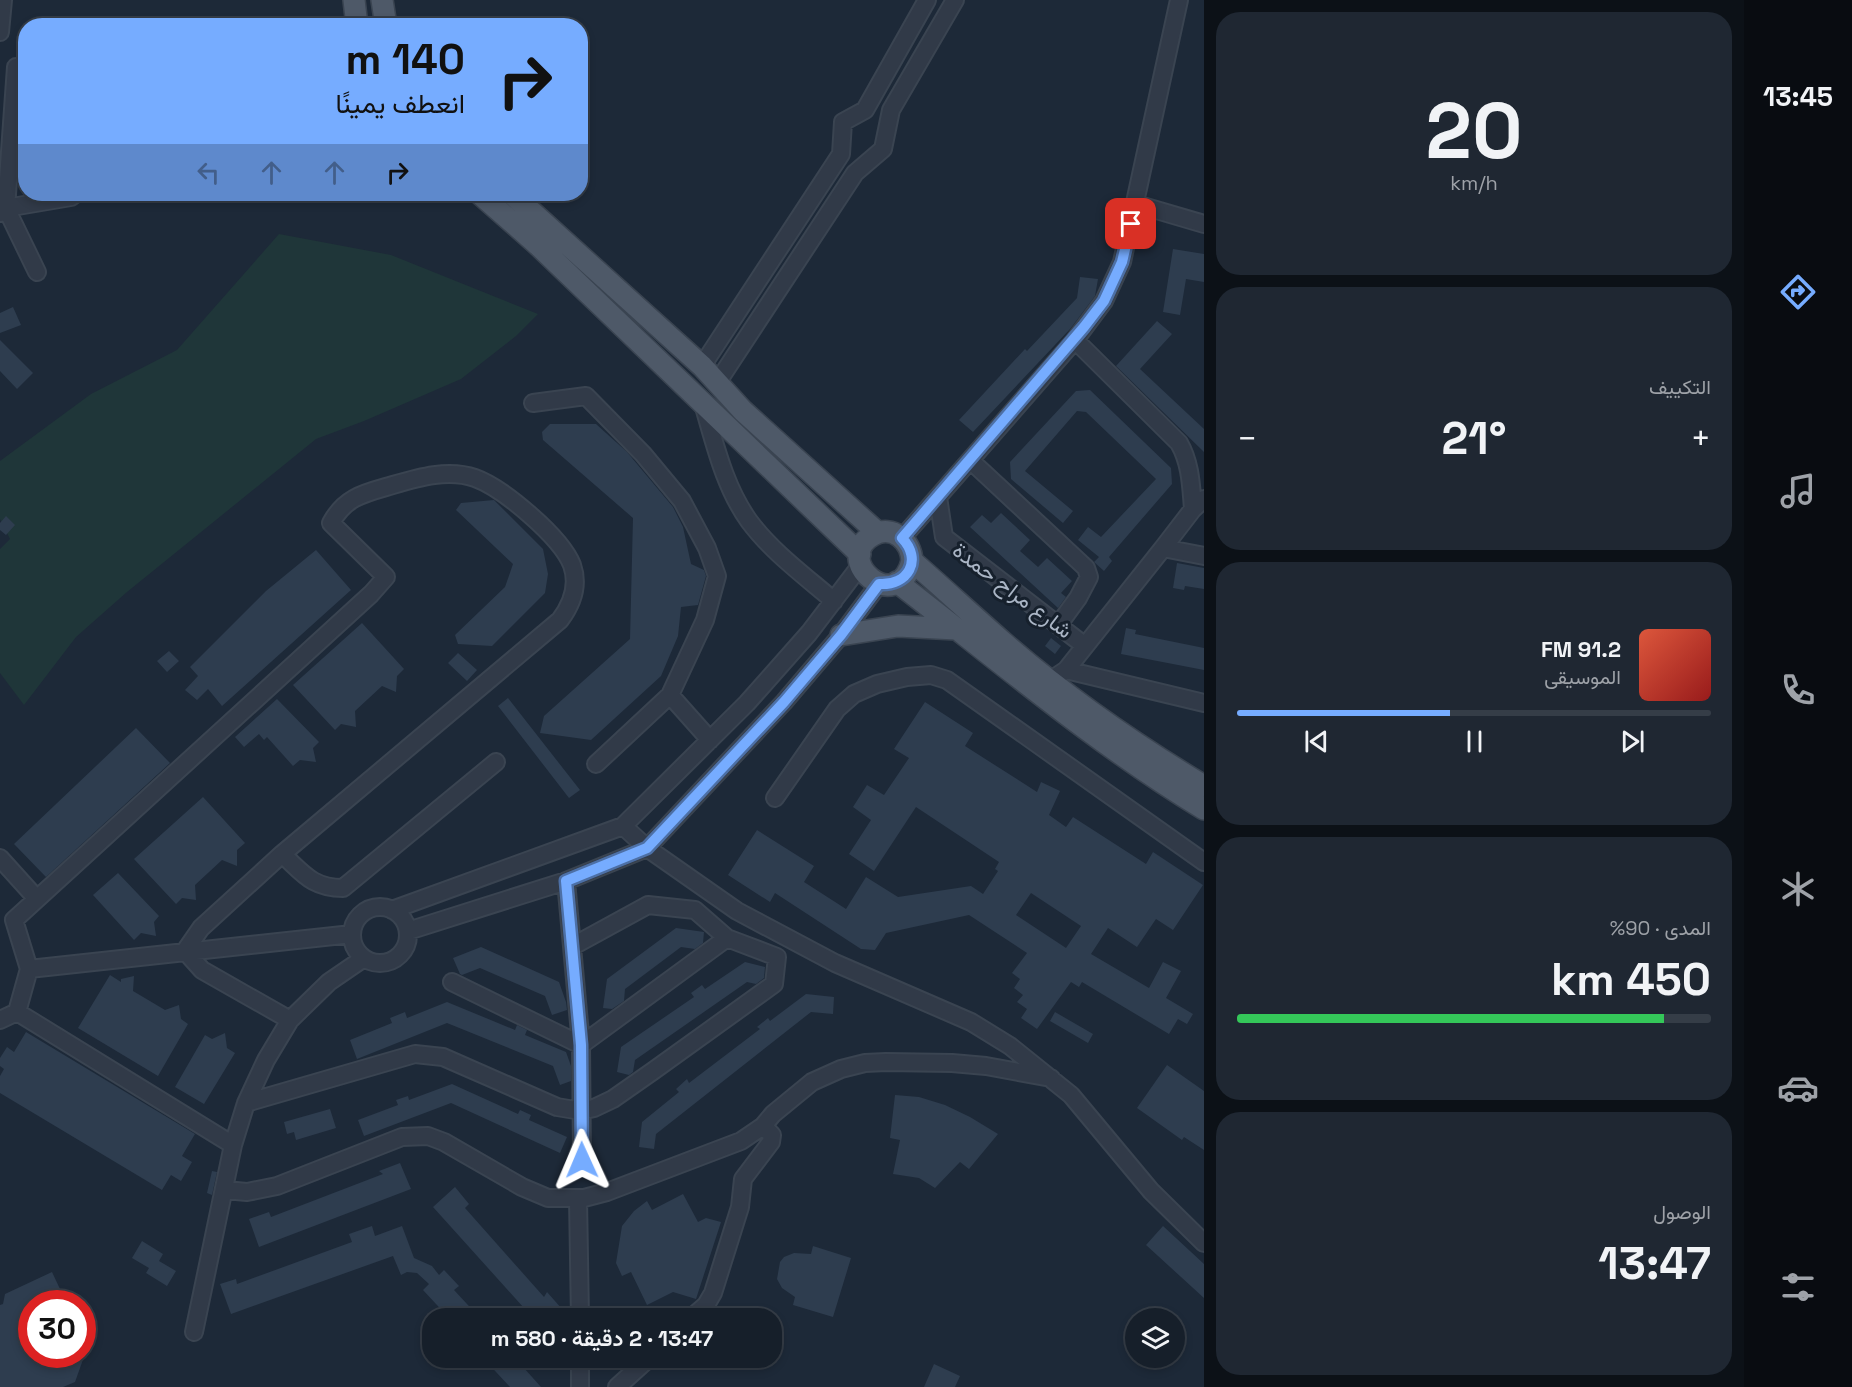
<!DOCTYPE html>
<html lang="ar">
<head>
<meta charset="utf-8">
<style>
	:root { --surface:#161f2a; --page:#1f2732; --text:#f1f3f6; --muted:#9ea2a8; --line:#353d47; --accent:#76acff }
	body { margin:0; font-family:"Space Grotesk",Vazirmatn,sans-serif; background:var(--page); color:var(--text); direction:rtl; height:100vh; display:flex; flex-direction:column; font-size:22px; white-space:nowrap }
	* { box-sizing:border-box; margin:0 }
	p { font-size:20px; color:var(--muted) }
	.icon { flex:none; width:33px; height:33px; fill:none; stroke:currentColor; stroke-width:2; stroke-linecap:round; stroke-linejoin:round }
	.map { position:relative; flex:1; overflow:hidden; direction:ltr }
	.side { display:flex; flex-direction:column; gap:12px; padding:12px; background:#0c1117; width:540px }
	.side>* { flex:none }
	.hud { position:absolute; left:18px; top:18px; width:570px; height:183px; border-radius:24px; box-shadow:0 3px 9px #0003,0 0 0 2px var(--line); direction:rtl; background:#76acff; color:#111; overflow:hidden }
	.controls { position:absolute; left:1125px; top:1308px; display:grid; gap:12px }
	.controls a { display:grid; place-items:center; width:60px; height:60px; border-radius:50%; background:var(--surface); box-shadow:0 3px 9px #0003,0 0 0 2px var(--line); font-size:30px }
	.speed { position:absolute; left:18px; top:1290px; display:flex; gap:12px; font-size:30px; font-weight:700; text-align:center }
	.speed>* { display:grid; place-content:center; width:78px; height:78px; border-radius:50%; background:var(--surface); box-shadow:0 3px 9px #0003,0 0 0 2px var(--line); line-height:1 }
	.speed .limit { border:9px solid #d22; background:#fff; color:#111 }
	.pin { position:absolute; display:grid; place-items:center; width:51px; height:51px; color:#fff; margin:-26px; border-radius:12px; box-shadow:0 3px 9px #0006 }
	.me { position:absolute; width:66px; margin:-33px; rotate:359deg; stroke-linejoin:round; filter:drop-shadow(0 0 4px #0008) }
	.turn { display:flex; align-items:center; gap:21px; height:126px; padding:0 24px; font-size:27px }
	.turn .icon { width:78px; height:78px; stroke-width:2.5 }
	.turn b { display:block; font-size:42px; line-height:51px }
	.lanes { display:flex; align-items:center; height:57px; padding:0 24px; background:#0003; justify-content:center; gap:30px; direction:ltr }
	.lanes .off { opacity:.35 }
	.big { font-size:45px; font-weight:600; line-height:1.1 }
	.side .tile { flex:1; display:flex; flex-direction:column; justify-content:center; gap:9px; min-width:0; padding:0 21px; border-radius:24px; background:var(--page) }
	.side .dial { align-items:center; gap:0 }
	.dial b { font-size:78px; line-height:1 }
	.song { display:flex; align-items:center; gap:18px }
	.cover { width:72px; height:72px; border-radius:9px; background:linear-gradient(135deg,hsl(10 70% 55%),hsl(0 70% 35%)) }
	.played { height:6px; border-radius:3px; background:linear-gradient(90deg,var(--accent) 45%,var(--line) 45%) }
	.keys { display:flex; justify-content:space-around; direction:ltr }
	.heat { display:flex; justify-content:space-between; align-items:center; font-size:33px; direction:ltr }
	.charge { height:9px; border-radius:4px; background:linear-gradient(90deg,#34c759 90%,var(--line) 0) }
	.trip { position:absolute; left:422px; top:1308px; width:360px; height:60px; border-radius:24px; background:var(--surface); box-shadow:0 3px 9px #0003,0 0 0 2px var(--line); font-weight:600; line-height:60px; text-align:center; direction:rtl }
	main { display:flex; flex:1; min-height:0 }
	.dock { display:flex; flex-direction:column; width:108px; justify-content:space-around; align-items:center; background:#090c11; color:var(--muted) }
	.dock .icon { width:42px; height:42px }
	.dock .active { color:var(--accent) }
	.dock b { font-size:27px; color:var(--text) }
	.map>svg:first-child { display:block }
	.green { fill:#1f3639 }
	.building { fill:#2e3d4f; fill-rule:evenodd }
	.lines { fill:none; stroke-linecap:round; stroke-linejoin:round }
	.minor-casing { stroke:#3a4451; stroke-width:20 }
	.major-casing { stroke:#3a4451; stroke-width:24 }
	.minor { stroke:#313a48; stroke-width:16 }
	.major { stroke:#4e5968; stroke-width:21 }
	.route-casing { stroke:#4d70a6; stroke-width:15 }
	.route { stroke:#76acff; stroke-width:10 }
	.labels { text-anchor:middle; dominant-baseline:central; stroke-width:6; stroke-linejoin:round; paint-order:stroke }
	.street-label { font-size:22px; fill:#aab5c5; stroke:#16202c }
</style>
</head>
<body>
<main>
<nav class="dock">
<b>13:45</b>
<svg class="icon active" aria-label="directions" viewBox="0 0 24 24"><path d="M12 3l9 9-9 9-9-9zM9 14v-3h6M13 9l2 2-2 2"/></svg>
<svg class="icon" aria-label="music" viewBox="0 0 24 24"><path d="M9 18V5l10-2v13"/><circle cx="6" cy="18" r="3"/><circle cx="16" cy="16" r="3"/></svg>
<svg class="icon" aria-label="phone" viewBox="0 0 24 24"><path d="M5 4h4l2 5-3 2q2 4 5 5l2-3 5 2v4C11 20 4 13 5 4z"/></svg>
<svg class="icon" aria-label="climate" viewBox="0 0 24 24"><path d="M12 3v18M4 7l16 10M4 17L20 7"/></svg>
<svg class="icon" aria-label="car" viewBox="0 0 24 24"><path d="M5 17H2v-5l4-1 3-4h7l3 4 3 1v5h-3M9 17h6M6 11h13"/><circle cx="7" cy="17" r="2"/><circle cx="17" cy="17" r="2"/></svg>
<svg class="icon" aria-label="filters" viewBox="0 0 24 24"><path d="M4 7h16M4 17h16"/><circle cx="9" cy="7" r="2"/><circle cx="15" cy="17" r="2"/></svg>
</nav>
<section class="side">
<div class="tile dial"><b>20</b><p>km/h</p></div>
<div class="tile"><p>التكييف</p>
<div class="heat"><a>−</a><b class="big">21°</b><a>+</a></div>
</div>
<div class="tile">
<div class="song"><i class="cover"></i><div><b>91.2 FM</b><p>الموسيقى</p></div></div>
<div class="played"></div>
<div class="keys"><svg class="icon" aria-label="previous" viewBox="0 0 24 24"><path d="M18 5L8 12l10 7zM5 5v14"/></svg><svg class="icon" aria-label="pause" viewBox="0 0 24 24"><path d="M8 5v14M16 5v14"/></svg><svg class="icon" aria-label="next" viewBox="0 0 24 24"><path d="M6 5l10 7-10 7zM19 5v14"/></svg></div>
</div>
<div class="tile"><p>المدى · 90%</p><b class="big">450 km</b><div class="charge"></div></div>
<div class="tile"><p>الوصول</p><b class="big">13:47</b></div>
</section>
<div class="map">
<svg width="1204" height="1387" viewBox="0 0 1204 1387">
	<rect width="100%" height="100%" fill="#1d2938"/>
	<!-- green -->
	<path class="green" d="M279,234L391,255L538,314L516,336L461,379L364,421L316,439L127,592L76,637L24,705L0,673V549L10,539L0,519V461L91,394L177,350Z"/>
	<!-- building -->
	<path class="building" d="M1173,249L1204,254V282L1186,279L1180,315L1163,312Z
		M1080,277L1098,279L1095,296L1071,328L973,432L959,420L1025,349L1027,351L1077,298Z
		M13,307L21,325L0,333V313Z
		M1157,321L1172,334L1140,369L1204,429V452L1116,366Z
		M0,340L33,373L17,389L0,371Z
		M1090,390L1171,468L1172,484L1109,557L1112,561L1104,571L1094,562L1099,557L1078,540L1088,527L1101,537L1156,479L1086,412L1077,411L1025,471L1073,511L1063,523L1011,479L1010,462L1076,391Z
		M550,424H596L627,452L673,507L683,527L691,564L704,570L706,576L698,605L681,607L678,636L661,676L591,740L540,733L544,716L630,639L633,518L543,440L542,432Z
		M494,500L543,549L548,574L545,593L492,646L458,644L455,635L505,587L513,564L456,510L461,503Z
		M1001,513L1030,540L1020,551L1038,567L1047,558L1072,581L1061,593L1066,597L1058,608L970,527L982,515L991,523Z
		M6,516L15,525L6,535L0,530V523Z
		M316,550L351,590L222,706L208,689L197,700L185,690L198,676L190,667L266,591Z
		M1177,563L1204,568V589L1185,586L1184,590L1173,588Z
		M362,623L404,669L397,676L396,692L382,686L355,711L356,727L341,724L335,730L293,685Z
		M1126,628L1136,630L1135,634L1204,648V670L1121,654Z
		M1051,638L1061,646L1055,654L1045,646Z
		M169,651L179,661L167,672L157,661Z
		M458,653L477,670L467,681L448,663Z
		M508,698L580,790L569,798L498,706Z
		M277,699L319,742L313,748L316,762L300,760L293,766L267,737L264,740L259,734L244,747L235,737Z
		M925,702L973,733L965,746L1037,792L1041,782L1060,791L1049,815L1066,827L1073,817L1146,864L1153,852L1203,885L1173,930L1156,919L1137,947L1108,928L1091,954L1149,988L1163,962L1181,971L1166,998L1193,1014L1187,1024L1178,1019L1169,1034L1082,982L1079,987L1071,982L1037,1029L1021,1018L1027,1009L1017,1002L1023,995L1014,988L1020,979L1012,973L1027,953L969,915L886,933L875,950L861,949L775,893L770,902L728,875L757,830L814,866L804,882L846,909L866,877L898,897L971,886L983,894L998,871L995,869L999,862L916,807L874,871L849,854L871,820L853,807L867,785L884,795L909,758L894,749ZM1031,893L1081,926L1066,948L1016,915Z
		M136,728L170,763L46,877L14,844Z
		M203,797L245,843L237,850V866L222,860L195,885L196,900L182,898L176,904L134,859Z
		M118,873L159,916L154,922L156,936L141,933L134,940L93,895Z
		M676,928L704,932L703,943L695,949L681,947L625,989L624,1001L612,1009L603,1008L607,979Z
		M481,947L559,982L566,1002L567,1010L552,1015L545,996L480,968L462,975L460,974L453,958Z
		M745,962L765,967L764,978L756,984L747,982L635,1060L633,1072L629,1075L617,1072L621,1047L694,997L691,993L702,985L705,989Z
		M110,975L121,982V979L134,976L133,991L165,1010L179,1005L181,1019L188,1024L158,1076L78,1028Z
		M806,994L834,997L833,1014L811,1012L656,1134L654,1149L639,1147L642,1122L679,1092L676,1089L687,1079L689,1083L760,1029L757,1027L768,1018L770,1021Z
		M447,1002L515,1030L517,1025L527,1030L525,1035L566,1052L571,1066V1081L560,1085L553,1066L447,1023L357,1059L350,1040L392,1023L390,1018L405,1012L407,1018Z
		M1055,1012L1093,1034L1088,1043L1050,1021Z
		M26,1032L195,1134L182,1156L192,1162L181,1181L171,1175L162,1190L0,1093V1076L4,1069L0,1066V1058L7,1047L14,1052Z
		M225,1033L227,1048L235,1053L204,1104L175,1087L205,1035L212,1039Z
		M1167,1065L1204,1091V1150L1184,1137L1182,1140L1137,1108Z
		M452,1084L518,1114L520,1110L531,1115L529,1120L567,1137L560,1153L451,1103L364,1136L358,1120L398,1105L396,1100L408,1096L409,1100Z
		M895,1095L919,1097L945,1105L970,1117L998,1134L969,1169L960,1162L935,1188L919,1178L893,1174L900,1140L890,1138Z
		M330,1109L336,1128L296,1140L294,1132L287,1134L284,1122Z
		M400,1163L411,1189L259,1247L249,1219L269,1212L271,1217L383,1174L379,1171Z
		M212,1171L217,1172L212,1195L207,1193Z
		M455,1187L469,1204L465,1208L544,1297L547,1292L562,1309L551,1318H533L433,1207Z
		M683,1194L698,1222L706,1218L721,1222L696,1299L673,1292L647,1305L631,1272L622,1276L616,1263L622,1226L634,1211L647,1201L652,1210Z
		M372,1226L375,1236L402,1226L414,1258L432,1266L439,1275L444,1270L459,1286L454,1290L480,1318H449L423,1290L429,1284L417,1273L407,1272L401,1275L393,1256L231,1314L220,1284L236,1279L237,1284L352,1242L349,1234Z
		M1163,1226L1204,1264V1298L1146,1245Z
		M142,1241L163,1254L159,1261L176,1271L167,1286L146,1273L149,1268L132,1258Z
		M813,1246L851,1258L833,1317L793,1305L795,1297L782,1288L777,1279L780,1262L784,1257L794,1253L811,1254Z
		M52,1272L67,1304H32V1354H85L75,1382L63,1387H0V1305L3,1304L5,1294Z
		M483,1358H515L541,1387H510Z
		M934,1364L960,1376L955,1387H924Z"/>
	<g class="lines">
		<!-- minor casing -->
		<g class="minor-casing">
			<path id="minor" d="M0,32L3,0
				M16,67L6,208L37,272
				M1136,204L1204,224
				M0,213L6,208L71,197L75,194
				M1075,340L1179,443C1191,464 1191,486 1193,509
				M702,366L841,154L843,122L865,110L927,0
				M717,383L855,173L883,149L891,110L955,0
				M533,403L586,396L643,454L682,501L707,548L717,576L705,620L670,695
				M703,404C715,444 724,486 749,521C772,552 805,576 834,601
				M970,460L1086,568L1089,577L1078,598L1059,624
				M938,497L944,537L1085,646
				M902,538L1075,340L1104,301L1122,262L1179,0
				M1163,548L1193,509L1204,499
				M1066,670L1163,548L1204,556
				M1057,676L1066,670L1204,703
				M596,764L670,695L710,740
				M775,798L837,709L854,694L877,684L907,677L931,675L947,680L1204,862
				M623,826L647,848L737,911L835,963L971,1022L1010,1046L1071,1095L1151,1191L1204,1243
				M282,854C303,873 312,888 343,888L496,762
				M0,858L37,899
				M566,881L581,1045L582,1160
				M352 935a28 28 0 1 1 56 0a28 28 0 1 1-56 0Z
				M392,910L623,826L747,703L809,633L860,566
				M408,931L566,881L647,848L784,702L841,635L879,584
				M29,969L352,934
				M452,982L581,1045L727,938
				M17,1012L233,1145
				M0,1020L17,1012L29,969L14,920L371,594L386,577L331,523C344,499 361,494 386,487C414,479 446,468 475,478C503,488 561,537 572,565C579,585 572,604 560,620L282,854L201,928L185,951L202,970L290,1020
				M246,1103L415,1054L443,1057L557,1107L581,1111L594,1108L613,1099L653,1071L774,984L777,957L727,938L695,910L648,905L573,946
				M225,1190L247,1192L277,1186L402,1137L428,1136L444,1142L522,1187L548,1198H584L607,1192L741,1141L763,1126L773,1114L812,1082L841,1069L865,1063L886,1062L952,1063L986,1066L1051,1078
				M578,1198L580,1318
				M691,1318L706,1305L713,1293L740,1207L743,1179L771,1142L772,1135L763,1126
				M194,1332L233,1145L246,1103L266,1060L290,1020L329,982L364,958
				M580,1358V1387
				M617,1387L649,1358"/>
		</g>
		<!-- major casing -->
		<g class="major-casing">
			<path id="major" d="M354,0L357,26
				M382,0L386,26
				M480,194L538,245L860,554
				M512,194L702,366L743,411L878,533
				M912,561C897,618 830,559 873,535C893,524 911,541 912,561C943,588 973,616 1004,643C1065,696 1134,744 1204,786
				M897,582C998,660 1095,743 1204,809
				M841,635L898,626L956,629"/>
		</g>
		<!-- minor -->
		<use href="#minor" class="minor"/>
		<!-- major -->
		<use href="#major" class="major"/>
	</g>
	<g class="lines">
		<!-- route casing -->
		<g class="route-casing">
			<path id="route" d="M582,1160L581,1045L566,881L647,848L784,702L841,635L879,584C908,586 923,560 902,538L1084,327L1104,301L1122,262L1131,224"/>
		</g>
		<!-- route -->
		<use href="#route" class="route"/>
	</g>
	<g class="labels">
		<!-- street labels -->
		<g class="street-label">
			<text transform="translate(1013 590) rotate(37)">شارع مراح حمدة</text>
		</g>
	</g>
</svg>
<div class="controls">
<a><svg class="icon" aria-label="layers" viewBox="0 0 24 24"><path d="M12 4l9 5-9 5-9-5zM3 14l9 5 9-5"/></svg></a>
</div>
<div class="speed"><div class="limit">30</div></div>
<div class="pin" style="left:1131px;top:224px;background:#d93025"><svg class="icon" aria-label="arrive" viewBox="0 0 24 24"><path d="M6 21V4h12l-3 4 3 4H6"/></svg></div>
<svg class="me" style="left:582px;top:1160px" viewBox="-20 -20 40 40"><path d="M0-17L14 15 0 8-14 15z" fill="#76acff" stroke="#fff" stroke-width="4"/></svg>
<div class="trip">13:47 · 2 دقيقة · 580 m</div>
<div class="hud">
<div class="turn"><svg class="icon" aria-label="right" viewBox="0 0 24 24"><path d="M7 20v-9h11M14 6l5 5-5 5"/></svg><div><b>140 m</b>انعطف يمينًا</div></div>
<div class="lanes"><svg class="icon off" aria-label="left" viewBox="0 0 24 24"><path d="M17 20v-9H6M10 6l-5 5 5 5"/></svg><svg class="icon off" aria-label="ahead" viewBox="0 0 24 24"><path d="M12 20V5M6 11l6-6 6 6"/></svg><svg class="icon off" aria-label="ahead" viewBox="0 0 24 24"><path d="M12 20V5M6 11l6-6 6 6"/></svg><svg class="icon" aria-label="right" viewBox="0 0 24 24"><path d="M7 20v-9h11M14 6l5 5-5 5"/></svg></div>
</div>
</div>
</main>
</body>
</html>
